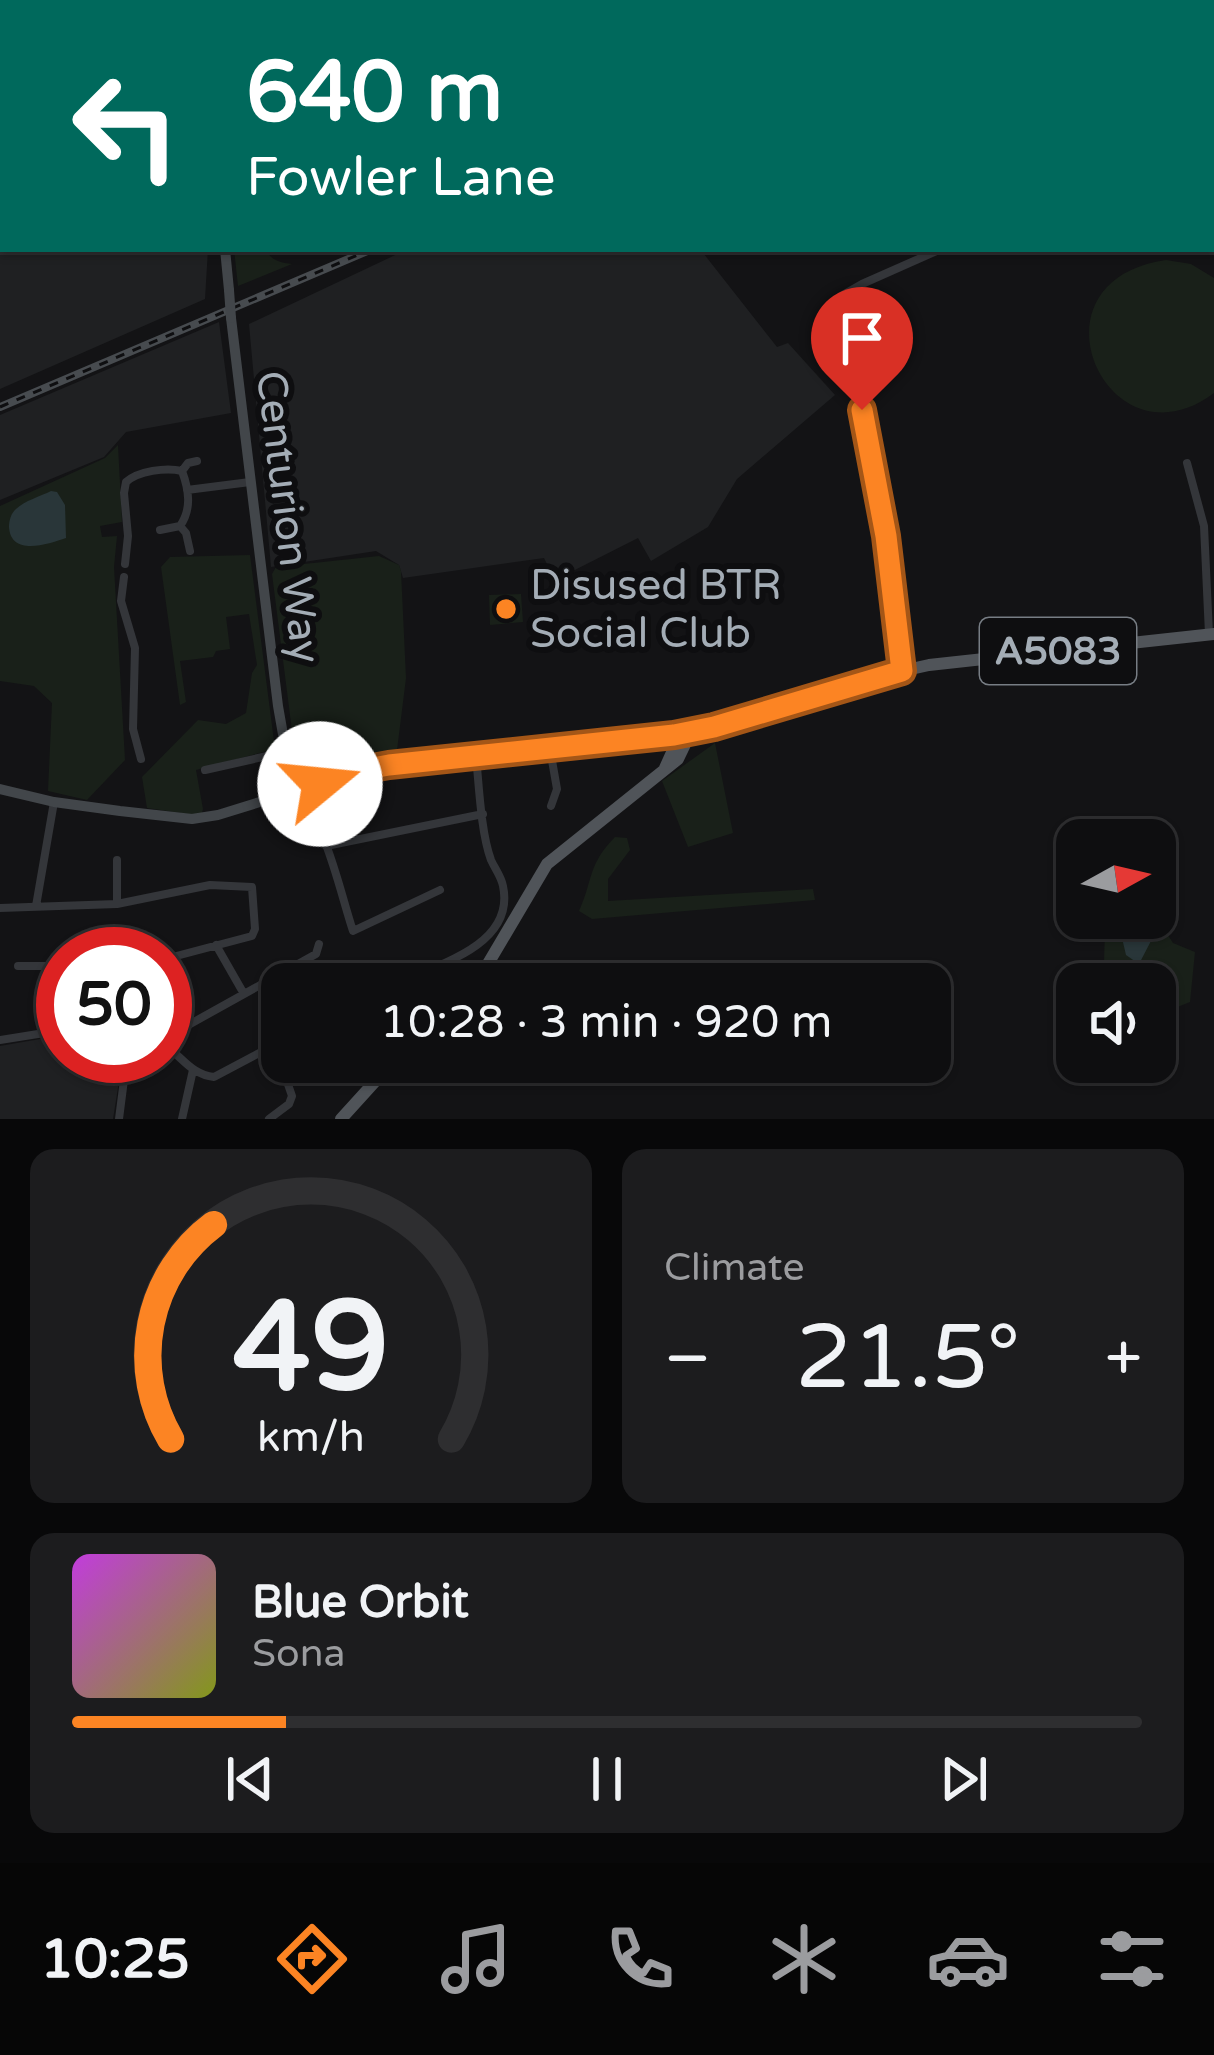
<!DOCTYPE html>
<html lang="en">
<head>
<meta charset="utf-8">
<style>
	:root { --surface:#0e0e10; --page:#1c1c1e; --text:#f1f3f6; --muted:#9b9c9f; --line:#2e2e30; --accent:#fc8423 }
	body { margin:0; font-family:"Varela Round",sans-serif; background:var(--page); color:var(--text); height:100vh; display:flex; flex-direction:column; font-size:45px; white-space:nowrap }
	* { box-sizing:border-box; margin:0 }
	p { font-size:39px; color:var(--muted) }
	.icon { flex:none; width:66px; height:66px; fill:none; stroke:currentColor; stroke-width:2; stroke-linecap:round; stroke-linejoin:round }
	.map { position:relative; height:1119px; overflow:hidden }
	.drawer { display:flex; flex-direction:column; gap:30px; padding:30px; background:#080809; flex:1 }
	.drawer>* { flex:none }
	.top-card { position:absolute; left:0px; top:0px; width:1215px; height:252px; box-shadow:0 3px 9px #0004,0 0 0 3px var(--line); background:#00695c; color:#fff; overflow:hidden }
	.needle { width:78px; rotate:82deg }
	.fabs { position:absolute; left:1056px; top:819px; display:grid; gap:24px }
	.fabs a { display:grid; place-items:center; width:120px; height:120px; border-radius:24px; background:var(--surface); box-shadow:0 3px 9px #0004,0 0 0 3px var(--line); font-size:60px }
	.speed { position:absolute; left:36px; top:927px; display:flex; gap:24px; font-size:60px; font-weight:700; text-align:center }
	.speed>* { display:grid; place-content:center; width:156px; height:156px; border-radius:50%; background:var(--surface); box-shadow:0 3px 9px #0004,0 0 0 3px var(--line); line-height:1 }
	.speed .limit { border:18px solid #d22; background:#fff; color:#111 }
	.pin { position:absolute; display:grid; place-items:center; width:102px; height:102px; color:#fff; margin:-123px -51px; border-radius:50% 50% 50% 0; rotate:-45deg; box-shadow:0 0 12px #0007 }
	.pin .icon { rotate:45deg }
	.me { position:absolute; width:132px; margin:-66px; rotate:73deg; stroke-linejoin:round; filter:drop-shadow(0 0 9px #0008) }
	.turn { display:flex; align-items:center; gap:42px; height:252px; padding:0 48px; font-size:54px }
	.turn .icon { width:156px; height:156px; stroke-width:2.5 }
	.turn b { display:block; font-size:84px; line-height:102px }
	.big { font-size:90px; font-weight:600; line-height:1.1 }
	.drawer .widget { flex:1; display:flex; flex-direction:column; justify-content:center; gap:18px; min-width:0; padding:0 42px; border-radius:24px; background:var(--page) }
	.drawer .dial { align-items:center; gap:0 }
	.dial svg { height:312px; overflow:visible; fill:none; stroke:var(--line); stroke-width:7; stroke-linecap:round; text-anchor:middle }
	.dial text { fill:var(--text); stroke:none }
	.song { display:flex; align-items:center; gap:36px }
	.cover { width:144px; height:144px; border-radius:18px; background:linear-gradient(135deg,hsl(290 70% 55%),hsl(70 70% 35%)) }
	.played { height:12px; border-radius:6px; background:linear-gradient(90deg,var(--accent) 20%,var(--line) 20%) }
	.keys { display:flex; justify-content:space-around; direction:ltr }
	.heat { display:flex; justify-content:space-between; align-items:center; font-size:66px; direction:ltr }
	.drawer .tiles { flex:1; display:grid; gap:30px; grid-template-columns:1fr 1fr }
	.widget:last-child { grid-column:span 2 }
	.trip { position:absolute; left:261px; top:963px; width:690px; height:120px; border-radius:24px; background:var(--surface); box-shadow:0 3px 9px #0004,0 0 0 3px var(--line); font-weight:600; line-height:120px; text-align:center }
	.dock { display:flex; height:192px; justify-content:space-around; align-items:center; background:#060606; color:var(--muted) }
	.dock .icon { width:84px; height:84px }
	.dock .on { color:var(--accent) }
	.dock b { font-size:54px; color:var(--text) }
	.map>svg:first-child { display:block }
	.built { fill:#1f2022 }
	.green { fill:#192019 }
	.water { fill:#293639 }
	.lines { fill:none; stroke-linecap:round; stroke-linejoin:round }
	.street { stroke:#34363a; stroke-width:8 }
	.secondary { stroke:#42464a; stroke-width:10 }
	.primary { stroke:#505459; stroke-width:12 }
	.rail-casing { stroke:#474b4f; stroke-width:8 }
	.rail { stroke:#0e0e10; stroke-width:3; stroke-dasharray:9; stroke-linecap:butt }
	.secondary-bridge { stroke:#42464a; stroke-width:10 }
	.route-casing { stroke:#a45617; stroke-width:30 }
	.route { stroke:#fc8423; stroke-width:21 }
	.poi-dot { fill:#fc8423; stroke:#0e0e10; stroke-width:4.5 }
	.labels { text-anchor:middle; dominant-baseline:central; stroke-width:12; stroke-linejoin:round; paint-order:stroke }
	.shield { fill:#0e0e10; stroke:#777d84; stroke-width:3 }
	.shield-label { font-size:39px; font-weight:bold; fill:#a4adb6 }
	.street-label { font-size:42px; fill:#a4adb6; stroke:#0e0e10 }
	.poi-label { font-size:42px; fill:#a4adb6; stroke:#0e0e10; text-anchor:start }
</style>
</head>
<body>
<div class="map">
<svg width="1214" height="1119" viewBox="0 0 1214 1119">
	<rect width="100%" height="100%" fill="#131315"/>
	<!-- built -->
	<path class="built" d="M0,0H836L829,3H3V92H0Z
		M0,108H3V249H208L205,299L0,389Z
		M408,249H700L777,347L788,343L835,395L737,479L708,527L651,561L638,538L555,580L544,558L403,578L399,565L376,551L271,567L249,324Z
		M219,322L231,413L126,432L104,457L0,500V415Z
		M63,1035V1056H123L113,1119H0V1046Z"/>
	<!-- green -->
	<path class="green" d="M234,249H265C271,260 280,263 292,264L238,286Z
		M1166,260L1191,264L1214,278V393C1108,473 1020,281 1166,260Z
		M118,445L122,522L100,526L102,537L117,536L114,567L125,760L87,800L48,791L52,703L34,686L0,681V506L105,458Z
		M250,555L275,749L196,770L203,809L201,816L147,808L142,777L198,720L226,724L246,713L252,673L257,665L249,614L226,617L230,649L216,651L213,657L180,661L186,702L180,705L161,567L170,557Z
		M379,556L399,565L401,571L406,678L396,758L310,781L300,776L296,762L272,574L276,567Z
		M521,594L523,622L490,625L489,595Z
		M715,743L733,833L688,847L662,781Z
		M615,837L627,838L630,850L608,879V901L813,889L815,900L592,919L579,911C593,880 588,864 615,837Z
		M1139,919L1160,923L1173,943L1195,952L1190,1002L1175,1008L1155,994V984H1144L1133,974L1104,963L1105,927Z"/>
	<!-- water -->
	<path class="water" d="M51,491L57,492L65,505L66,538C48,544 11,557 9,527C9,521 11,513 16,509C24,501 41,496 51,491Z
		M1124,930L1152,939L1139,964L1126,955L1122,938Z"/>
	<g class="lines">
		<!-- street -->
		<path class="street" d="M160,0L161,3
			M1091,3L1092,0
			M1212,194H1214
			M0,219L3,218
			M1187,463L1204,526L1209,634
			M182,471L188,463L197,461
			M187,490L250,482
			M180,526L186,533L190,551
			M125,564L128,536L124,493L126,482C138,471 166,467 182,471C189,490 192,509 180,526L160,530
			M124,577L121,601L135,648L133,729L141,759
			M902,671L886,536L870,445L840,313L841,296L862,284L941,249
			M550,749L557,789L551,806
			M205,770L285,752
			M296,791C328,829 338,885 353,931L440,890
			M326,846L483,814
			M117,904V860
			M36,906L54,802
			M0,908L117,904L210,885L252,887L255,929L252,936L165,959
			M216,945L244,994
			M307,959L316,954L319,944
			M18,966H63
			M391,984C432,967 516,947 503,886C501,876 495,869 491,860C481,833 479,786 476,756
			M165,1038L307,959L327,984
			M0,1040L63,1030
			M165,1045C182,1057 192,1075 214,1077L282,1041
			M343,1062L351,1076
			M119,1119L127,1056
			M182,1119L193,1070
			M269,1119L289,1104L292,1096L282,1067L270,1047"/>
		<!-- secondary -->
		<path class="secondary" d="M0,97L3,96
			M225,249L229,290
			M231,318L278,706L291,780L296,791
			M0,789L54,802L120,811L192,819L218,815L366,769L389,765L674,735"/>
		<!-- primary -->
		<path class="primary" d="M665,768L674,748V735L731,722L902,671L929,665L1214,634
			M476,984L547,864L678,759L691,732
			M341,1119L380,1076L399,1062"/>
		<!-- rail casing -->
		<g class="rail-casing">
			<path id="rail" d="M946,3L953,0
				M0,407L372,249"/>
		</g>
		<!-- rail -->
		<use href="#rail" class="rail"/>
		<!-- secondary-bridge -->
		<path class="secondary-bridge" d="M229,290L231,318"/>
	</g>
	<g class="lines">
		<!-- route casing -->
		<g class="route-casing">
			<path id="route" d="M320,784L367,769L389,765L674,735L714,727L902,671L886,536L862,410"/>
		</g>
		<!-- route -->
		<use href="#route" class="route"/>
	</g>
	<!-- markers -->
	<circle class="poi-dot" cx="506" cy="609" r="12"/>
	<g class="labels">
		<!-- shield labels -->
		<rect class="shield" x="980" y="618" width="156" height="66" rx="9"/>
		<g class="shield-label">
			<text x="1058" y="651">A5083</text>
		</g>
		<!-- street labels -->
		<g class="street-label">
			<text transform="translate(288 517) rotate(83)">Centurion Way</text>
		</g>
		<!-- poi labels -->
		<g class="poi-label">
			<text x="530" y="585">Disused BTR<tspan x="530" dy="48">Social Club</tspan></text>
		</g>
	</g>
</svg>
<div class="fabs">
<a><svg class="needle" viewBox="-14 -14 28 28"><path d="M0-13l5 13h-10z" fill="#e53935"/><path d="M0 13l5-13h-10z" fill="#9b9c9f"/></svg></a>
<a><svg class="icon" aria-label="sound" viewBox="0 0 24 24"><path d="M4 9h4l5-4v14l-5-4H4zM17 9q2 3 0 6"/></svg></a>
</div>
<div class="speed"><div class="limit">50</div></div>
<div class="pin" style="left:862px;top:410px;background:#d93025"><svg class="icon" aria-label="arrive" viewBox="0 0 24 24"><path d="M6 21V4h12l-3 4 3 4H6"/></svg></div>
<svg class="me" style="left:320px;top:784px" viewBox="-20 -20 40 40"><circle r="19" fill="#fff"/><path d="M0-13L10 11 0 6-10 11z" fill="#fc8423"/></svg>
<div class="trip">10:28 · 3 min · 920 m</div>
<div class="top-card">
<div class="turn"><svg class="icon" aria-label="left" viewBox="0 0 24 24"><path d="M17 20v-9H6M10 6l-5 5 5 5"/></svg><div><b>640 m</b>Fowler Lane</div></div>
</div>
</div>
<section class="drawer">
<div class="tiles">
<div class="widget dial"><svg viewBox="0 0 100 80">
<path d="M14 69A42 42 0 1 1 86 69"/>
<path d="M14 69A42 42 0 0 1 25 14" stroke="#fc8423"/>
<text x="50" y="56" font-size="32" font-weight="700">49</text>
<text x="50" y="72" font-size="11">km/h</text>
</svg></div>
<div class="widget"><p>Climate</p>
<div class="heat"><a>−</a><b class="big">21.5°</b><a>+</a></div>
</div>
<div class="widget">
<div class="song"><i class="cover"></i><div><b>Blue Orbit</b><p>Sona</p></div></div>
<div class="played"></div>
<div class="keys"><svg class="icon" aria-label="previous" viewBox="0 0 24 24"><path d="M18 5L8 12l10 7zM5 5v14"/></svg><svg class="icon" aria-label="pause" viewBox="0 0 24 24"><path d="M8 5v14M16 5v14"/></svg><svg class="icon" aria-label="next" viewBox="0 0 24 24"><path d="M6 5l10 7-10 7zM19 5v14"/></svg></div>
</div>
</div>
</section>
<nav class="dock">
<b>10:25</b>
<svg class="icon on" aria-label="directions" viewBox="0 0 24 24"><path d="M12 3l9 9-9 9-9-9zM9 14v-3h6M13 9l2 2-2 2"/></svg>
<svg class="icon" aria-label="music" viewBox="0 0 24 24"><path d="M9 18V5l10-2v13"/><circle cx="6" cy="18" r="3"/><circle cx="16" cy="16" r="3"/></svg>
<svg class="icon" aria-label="phone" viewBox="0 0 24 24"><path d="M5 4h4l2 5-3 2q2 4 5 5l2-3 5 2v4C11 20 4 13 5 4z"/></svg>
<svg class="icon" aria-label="climate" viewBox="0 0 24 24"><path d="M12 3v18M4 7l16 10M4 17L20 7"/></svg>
<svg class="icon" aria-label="car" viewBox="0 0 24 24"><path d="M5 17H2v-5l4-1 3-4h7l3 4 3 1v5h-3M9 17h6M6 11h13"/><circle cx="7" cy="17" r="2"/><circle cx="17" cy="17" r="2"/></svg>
<svg class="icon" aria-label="filters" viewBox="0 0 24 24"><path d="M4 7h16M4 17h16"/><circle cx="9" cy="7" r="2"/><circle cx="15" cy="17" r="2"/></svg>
</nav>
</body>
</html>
